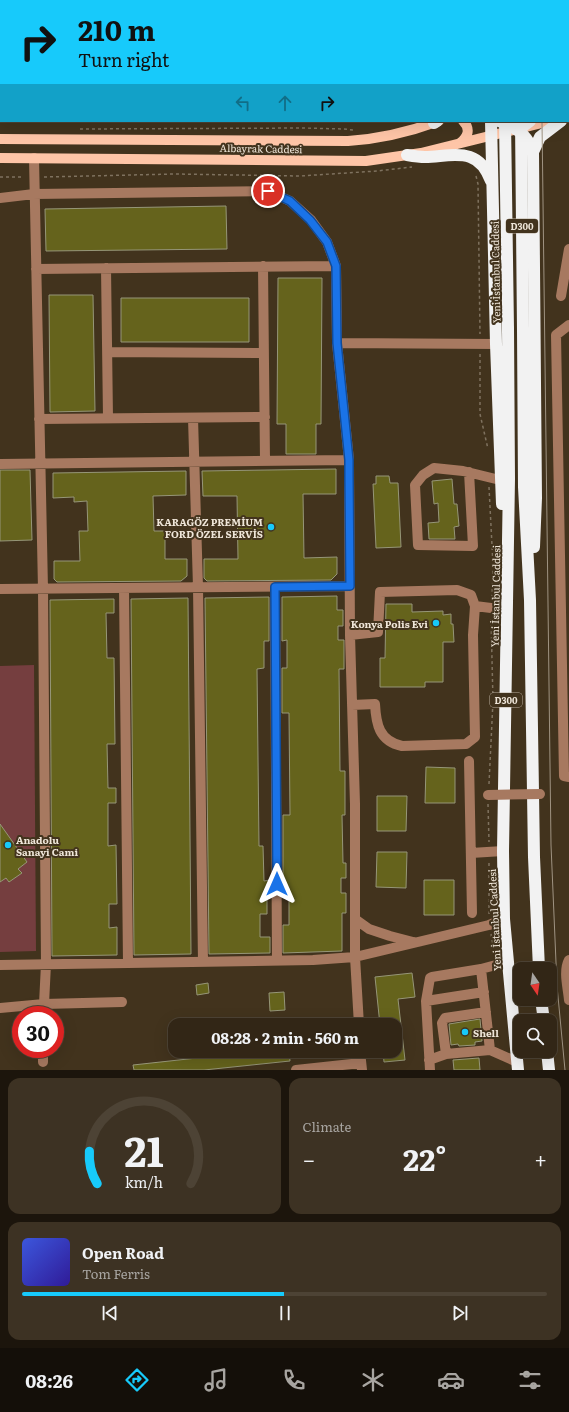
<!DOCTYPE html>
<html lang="en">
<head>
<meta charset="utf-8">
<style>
	:root { --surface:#322616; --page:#3d3223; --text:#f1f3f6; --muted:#a8a5a1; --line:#4d4335; --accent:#17cafb }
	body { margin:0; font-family:Literata,serif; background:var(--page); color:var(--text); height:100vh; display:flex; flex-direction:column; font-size:15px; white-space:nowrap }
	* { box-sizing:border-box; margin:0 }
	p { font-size:13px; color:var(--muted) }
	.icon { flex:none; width:22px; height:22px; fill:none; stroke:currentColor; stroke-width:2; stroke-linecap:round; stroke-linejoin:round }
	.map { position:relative; height:1070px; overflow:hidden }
	.side { display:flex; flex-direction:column; gap:8px; padding:8px; background:#1c150c; flex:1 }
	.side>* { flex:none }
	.guide { position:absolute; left:0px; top:0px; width:569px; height:122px; box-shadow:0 4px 16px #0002,0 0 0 1px var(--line); background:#17cafb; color:#111; overflow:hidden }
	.needle { width:26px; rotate:167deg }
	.buttons { position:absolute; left:513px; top:962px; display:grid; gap:8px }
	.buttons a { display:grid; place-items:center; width:44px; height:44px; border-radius:8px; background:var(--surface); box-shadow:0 4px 16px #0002,0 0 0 1px var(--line); font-size:20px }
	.speed { position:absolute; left:12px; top:1006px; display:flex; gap:8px; font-size:20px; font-weight:700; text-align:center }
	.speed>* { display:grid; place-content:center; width:52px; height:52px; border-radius:50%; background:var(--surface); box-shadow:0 4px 16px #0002,0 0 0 1px var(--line); line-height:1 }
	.speed .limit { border:6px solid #d22; background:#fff; color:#111 }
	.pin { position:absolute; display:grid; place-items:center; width:34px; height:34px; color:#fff; margin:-17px; border:2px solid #fff; border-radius:50%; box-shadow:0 1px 4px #0007 }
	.me { position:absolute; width:44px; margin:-22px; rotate:0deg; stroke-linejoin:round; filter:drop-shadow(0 0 3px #0008) }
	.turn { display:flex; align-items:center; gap:14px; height:84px; padding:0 12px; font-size:18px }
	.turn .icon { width:52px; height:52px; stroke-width:2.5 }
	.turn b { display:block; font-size:28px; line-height:34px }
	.lanes { display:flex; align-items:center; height:38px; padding:0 12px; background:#0003; justify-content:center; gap:20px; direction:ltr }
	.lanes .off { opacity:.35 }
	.big { font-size:30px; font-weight:700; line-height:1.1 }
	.side .card { flex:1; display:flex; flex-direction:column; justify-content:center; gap:6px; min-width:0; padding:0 14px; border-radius:12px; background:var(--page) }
	.side .dial { align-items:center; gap:0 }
	.dial svg { height:104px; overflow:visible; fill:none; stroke:var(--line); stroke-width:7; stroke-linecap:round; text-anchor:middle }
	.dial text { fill:var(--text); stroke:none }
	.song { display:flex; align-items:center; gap:12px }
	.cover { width:48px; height:48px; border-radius:6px; background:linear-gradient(135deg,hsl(230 70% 55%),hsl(250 70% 35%)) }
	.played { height:4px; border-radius:2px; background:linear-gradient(90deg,var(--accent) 50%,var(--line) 50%) }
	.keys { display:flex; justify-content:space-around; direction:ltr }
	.heat { display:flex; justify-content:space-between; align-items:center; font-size:22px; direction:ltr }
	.side .tiles { flex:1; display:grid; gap:8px; grid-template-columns:1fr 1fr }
	.card:last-child { grid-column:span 2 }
	.trip { position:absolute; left:168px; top:1018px; width:234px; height:40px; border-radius:12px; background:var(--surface); box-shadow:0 4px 16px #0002,0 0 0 1px var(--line); font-weight:700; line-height:40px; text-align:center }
	.menu { display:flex; height:64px; justify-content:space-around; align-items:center; background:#140f09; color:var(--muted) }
	.menu .icon { width:28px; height:28px }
	.menu .on { color:var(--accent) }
	.menu b { font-size:18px; color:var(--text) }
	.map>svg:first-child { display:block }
	.green { fill:#753e3f }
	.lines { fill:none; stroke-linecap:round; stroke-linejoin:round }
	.stream { stroke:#628851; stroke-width:3 }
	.building { fill:#65631c; stroke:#969678 }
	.path { stroke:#7f725f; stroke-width:1.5; stroke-dasharray:3 3; stroke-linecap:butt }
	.minor { stroke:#a77960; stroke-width:10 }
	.major { stroke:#fec5a7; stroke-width:10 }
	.highway { stroke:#f2f2f2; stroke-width:12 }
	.tram { stroke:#9f9382; stroke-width:1 }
	.minor-bridge { stroke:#a77960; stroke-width:10 }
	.highway-bridge { stroke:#f2f2f2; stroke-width:12 }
	.route-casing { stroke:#114b97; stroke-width:10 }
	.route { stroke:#1a73e8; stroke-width:7 }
	.poi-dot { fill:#17cafb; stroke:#42331d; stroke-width:1.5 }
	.labels { text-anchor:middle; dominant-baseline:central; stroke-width:4; stroke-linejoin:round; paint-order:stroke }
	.shield { fill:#42331d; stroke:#bbb0a1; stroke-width:1 }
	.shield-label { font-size:9px; font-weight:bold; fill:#efe6d9 }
	.street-label { font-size:10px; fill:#efe6d9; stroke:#42331d }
	.poi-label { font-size:10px; font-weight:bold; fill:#efe6d9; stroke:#42331d; text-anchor:end }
</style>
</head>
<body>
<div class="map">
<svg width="569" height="1070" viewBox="0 0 569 1070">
	<rect width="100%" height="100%" fill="#42331d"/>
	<!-- green -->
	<path class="green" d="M34,665L36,951L0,952V666Z"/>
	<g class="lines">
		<!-- stream -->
		<path class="stream" d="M0,112H1"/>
	</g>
	<!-- building -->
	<path class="building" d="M226,206L227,249L46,251L45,209Z
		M278,278H322L321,424H316V454H286V424H277Z
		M49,295H93L95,411L50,412Z
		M121,298H249V342H121Z
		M336,469V494H303L304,558L337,557V574L331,580L207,581L204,578V559H238L237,496H203L202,471Z
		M0,470H30L32,540L0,541Z
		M186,471V495L153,496L154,531H165V559H187V576L181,581L57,582L54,579V561H80L79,531H88L87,501L74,502V497L53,498V473Z
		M376,476H389L390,483H398L401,547L376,548L373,484H376Z
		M452,479L454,504H457L459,526L454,527L455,539H429L428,523L439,522L438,503L434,504L432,481Z
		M337,596V610H343V626H338V640H344V669H339L340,771H345V815H342L343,863H346V878H341V893H346V913H342V951L283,953V925H289V888H283V815H290L289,713H282V668H287V640L282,641V597Z
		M269,597V641H264V668L257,669L259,846H263L264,881L270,880V888H267V914H260V937H270V953L209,954L205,598Z
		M188,598L191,954L134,955L131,599Z
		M114,599V613H106L107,658H114L115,744H107L108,788H116V803H108V846L116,845L117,904H109V928L117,927V955L52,956L50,600Z
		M386,604H412V612L443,611V615L451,614V624H453L454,642H443V682H425V687H380V658H385Z
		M426,767L455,768V803H425Z
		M377,796H407L406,831H377Z
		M0,824L27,862L18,869L22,873L9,882L6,878L0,882Z
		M377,852H407L406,888L376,887Z
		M424,880H454V915H424Z
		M412,973L415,997L398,999L405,1060L384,1062L383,1051H395V1025H380L375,977Z
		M208,983L209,993L197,995L196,985Z
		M284,992L285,1010L270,1011L269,993Z
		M480,1019L482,1041L475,1042V1045L459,1046L458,1044L451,1045L449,1024Z
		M261,1051H289L290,1061L204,1070H134L133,1065Z
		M479,1058L480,1070H454L453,1060Z"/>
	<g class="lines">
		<!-- path -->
		<path class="path" d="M80,129L303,128L343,129L354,130
			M476,176L478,184L480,334
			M0,177H24
			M44,177L175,174L300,176L377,171L412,167
			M480,354V414L488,449
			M489,487L493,565L492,599
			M489,784L493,701L491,618
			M488,804L489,842
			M489,914V862
			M491,934L495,956"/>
		<!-- minor -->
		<path class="minor" d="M377,0L378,1
			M0,198L34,194L268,191L290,201L311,220L327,242L336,266L337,343L349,460L350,635L355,804V957L359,1025
			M263,266L265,461
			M106,268L108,418
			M36,269L336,266
			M561,296L569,249
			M569,325L556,335L564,776L569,777
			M337,343L496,344
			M108,352L264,353
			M193,418L198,587L203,962
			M39,419L265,417
			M0,464L349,460
			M469,472L473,546L418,545L415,485L423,475L434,468L463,471L500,480
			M275,587L277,961
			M124,588L128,963
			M0,589L350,586
			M350,635L378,632L380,592L457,590L471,595L475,606L507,610
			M352,705L375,704C376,724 379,741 402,746L466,744L475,737L473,635L475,606
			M469,761L472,913
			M471,853L503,851
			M355,919L369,929L390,936L413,942
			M569,960C563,971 568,988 569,1000
			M0,965L313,960L355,957L489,925L504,919
			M481,969L490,1050L517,1062
			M426,1001L484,992
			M0,1008L44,1004L46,964L43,589L34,158
			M44,1015V1004L122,1002
			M360,1051L362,1070
			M446,1054L490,1050
			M429,1060L446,1054L442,1023L445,1018L486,1012
			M43,1062V1049
			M296,1070L361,1063
			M430,1070L426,1001L430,978L432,977L481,969L507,962"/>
		<!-- major -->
		<path class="major" d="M568,80H569
			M568,114H569
			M0,139L348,141C379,139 409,132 439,121
			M460,143C468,137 471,129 463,121
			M0,158L366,161L421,153L550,121"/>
		<!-- highway -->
		<path class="highway" d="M504,0V1
			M519,0V1
			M533,0V1
			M481,1V0
			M492,1V0
			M568,68L569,69
			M568,106H569
			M491,121L496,344L502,504
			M499,121C515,126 528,135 533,152L536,498L534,547
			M434,123L437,121
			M518,130L530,121
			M533,152L540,137L561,121
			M407,155C413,156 419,157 425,157C454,156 478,146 491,181
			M508,329L509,479L503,851L504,919L518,1070
			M523,330L524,487L530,600L534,857L539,969
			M541,999L544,1021
			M547,1051L549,1070"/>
		<!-- tram -->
		<path class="tram" d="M540,0V1
			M542,121L551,845L557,986L565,1070"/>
		<!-- minor-bridge -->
		<path class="minor-bridge" d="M488,795L540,794"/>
		<!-- highway-bridge -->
		<path class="highway-bridge" d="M505,121L508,329
			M521,121L523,330"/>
	</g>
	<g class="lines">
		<!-- route casing -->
		<g class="route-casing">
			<path id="route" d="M268,191L290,201L310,220L327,242L336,266L337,343L349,460V476L350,586L275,587L277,884"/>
		</g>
		<!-- route -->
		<use href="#route" class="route"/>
	</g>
	<!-- markers -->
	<g class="poi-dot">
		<circle cx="271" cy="527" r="4"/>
		<circle cx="436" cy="623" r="4"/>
		<circle cx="8" cy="845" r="4"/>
		<circle cx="465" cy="1032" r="4"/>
	</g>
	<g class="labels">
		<!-- shield labels -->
		<g class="shield">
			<rect x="506" y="219" width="32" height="14" rx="3"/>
			<rect x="490" y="693" width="32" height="14" rx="3"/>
		</g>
		<g class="shield-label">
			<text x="522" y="226">D300</text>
			<text x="506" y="700">D300</text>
		</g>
		<!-- street labels -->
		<g class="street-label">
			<text transform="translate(261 148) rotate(1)">Albayrak Caddesi</text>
			<text transform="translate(495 272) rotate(-91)">Yeni İstanbul Caddesi</text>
			<text transform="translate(495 596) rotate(-89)">Yeni İstanbul Caddesi</text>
			<text transform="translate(494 920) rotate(-93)">Yeni İstanbul Caddesi</text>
		</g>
		<!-- poi labels -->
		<g class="poi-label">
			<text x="263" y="521">KARAGÖZ PREMİUM<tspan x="263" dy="12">FORD ÖZEL SERVİS</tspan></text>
			<text x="428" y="623">Konya Polis Evi</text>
			<text x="16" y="839" text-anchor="start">Anadolu<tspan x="16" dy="12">Sanayi Cami</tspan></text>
			<text x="473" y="1032" text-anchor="start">Shell</text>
		</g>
	</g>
</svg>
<div class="buttons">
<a><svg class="needle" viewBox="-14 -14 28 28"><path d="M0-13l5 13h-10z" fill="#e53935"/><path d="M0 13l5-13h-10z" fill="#a8a5a1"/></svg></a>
<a><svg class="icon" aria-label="search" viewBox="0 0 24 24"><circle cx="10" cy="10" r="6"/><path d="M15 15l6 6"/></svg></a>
</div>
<div class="speed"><div class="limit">30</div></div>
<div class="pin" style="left:268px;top:191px;background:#d93025"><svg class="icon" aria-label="arrive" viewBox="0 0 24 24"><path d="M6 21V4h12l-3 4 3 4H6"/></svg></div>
<svg class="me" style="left:277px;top:884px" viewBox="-20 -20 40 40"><path d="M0-17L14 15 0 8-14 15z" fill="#1a73e8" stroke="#fff" stroke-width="4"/></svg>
<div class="trip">08:28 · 2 min · 560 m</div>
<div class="guide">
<div class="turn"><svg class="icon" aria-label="right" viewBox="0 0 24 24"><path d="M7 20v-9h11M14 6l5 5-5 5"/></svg><div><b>210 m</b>Turn right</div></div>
<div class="lanes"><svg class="icon off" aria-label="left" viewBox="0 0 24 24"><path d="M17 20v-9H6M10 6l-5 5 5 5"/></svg><svg class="icon off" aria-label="ahead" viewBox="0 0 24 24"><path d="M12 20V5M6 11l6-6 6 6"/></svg><svg class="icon" aria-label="right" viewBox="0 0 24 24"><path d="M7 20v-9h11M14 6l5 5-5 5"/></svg></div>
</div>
</div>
<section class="side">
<div class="tiles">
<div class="card dial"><svg viewBox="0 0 100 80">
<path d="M14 69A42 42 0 1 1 86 69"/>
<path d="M14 69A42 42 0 0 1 8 44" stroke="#17cafb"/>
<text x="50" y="56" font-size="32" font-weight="700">21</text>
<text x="50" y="72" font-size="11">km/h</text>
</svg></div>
<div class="card"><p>Climate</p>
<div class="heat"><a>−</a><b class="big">22°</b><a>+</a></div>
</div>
<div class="card">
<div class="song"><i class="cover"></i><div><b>Open Road</b><p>Tom Ferris</p></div></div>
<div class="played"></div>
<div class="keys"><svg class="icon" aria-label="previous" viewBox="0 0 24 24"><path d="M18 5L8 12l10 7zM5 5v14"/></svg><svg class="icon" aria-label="pause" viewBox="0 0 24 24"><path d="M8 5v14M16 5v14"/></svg><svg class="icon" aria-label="next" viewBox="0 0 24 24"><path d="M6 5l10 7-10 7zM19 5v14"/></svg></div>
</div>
</div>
</section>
<nav class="menu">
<b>08:26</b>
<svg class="icon on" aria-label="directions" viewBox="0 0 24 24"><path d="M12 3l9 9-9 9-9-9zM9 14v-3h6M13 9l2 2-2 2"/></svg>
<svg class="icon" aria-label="music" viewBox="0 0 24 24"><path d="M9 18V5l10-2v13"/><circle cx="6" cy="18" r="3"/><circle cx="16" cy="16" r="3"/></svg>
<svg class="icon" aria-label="phone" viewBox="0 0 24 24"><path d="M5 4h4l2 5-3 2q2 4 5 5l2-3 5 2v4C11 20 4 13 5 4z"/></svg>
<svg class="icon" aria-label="climate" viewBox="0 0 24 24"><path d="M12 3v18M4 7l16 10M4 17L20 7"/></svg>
<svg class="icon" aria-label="car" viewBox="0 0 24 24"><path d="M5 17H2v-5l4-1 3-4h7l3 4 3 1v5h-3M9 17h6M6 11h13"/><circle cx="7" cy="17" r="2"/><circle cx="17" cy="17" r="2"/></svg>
<svg class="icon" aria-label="filters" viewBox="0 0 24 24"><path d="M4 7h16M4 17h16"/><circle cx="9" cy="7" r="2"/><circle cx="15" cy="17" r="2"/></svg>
</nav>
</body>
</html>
